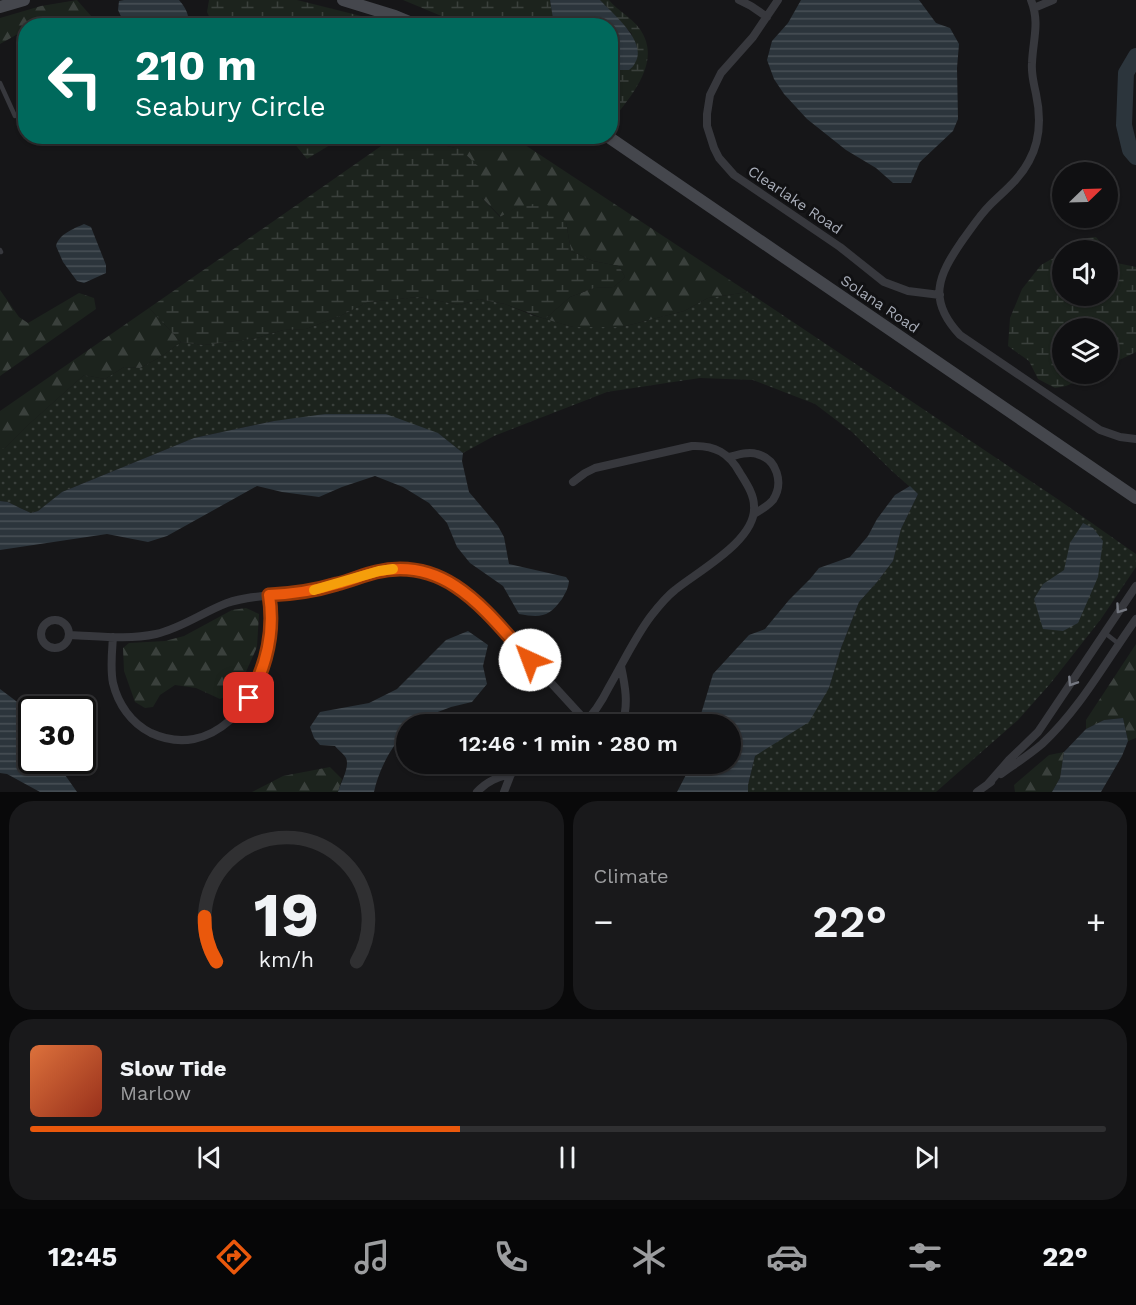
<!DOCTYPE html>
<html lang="en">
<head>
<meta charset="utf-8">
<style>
	:root { --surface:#101012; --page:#19191b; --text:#f1f3f6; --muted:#9c9d9f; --line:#303032; --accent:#ea580c }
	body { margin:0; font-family:"Work Sans",sans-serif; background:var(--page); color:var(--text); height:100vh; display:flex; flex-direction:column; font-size:22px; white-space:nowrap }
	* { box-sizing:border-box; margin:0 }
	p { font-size:20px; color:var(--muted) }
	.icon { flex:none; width:33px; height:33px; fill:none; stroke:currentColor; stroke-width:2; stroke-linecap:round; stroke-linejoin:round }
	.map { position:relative; height:792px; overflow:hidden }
	.panel { display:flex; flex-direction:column; gap:9px; padding:9px; background:#09090a; flex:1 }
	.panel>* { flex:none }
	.banner { position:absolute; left:18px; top:18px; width:600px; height:126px; border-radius:24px; box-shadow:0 2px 4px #0004,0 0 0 2px var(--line); background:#00695c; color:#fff; overflow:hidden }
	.needle { width:39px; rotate:67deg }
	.buttons { position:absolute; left:1052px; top:162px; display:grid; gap:12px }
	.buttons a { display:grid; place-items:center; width:66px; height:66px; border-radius:50%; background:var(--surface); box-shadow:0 2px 4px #0004,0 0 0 2px var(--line); font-size:30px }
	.speed { position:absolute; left:18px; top:696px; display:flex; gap:12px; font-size:30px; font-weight:700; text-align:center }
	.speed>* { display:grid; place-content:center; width:78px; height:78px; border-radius:50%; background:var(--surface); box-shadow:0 2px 4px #0004,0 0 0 2px var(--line); line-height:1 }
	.speed .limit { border:3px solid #111; border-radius:9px; background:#fff; color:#111 }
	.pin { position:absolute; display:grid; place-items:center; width:51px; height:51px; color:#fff; margin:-26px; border-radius:12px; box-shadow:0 3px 9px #0006 }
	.me { position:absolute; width:66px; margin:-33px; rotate:317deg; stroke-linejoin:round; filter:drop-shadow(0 0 4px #0008) }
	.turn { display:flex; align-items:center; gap:21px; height:126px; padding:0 18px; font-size:27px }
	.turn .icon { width:78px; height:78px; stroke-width:2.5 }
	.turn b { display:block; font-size:42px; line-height:51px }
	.big { font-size:45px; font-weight:600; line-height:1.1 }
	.panel .card { flex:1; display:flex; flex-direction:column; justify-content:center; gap:9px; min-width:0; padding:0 21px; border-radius:24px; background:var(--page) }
	.panel .dial { align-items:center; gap:0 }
	.dial svg { height:156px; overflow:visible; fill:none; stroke:var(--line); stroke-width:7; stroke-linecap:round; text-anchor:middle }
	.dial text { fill:var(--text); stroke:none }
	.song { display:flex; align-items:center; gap:18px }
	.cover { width:72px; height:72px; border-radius:9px; background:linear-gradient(135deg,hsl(20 70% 55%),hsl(10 70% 35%)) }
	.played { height:6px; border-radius:3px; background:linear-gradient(90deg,var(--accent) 40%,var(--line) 40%) }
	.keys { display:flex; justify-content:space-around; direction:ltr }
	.heat { display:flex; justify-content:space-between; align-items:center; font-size:33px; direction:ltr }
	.panel .tiles { flex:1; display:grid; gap:9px; grid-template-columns:1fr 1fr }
	.card:last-child { grid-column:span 2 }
	.trip { position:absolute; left:396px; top:714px; width:345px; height:60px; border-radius:30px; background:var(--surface); box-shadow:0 2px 4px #0004,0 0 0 2px var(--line); font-weight:600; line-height:60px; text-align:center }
	.tabs { display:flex; height:96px; justify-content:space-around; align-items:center; background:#060607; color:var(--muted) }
	.tabs .icon { width:42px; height:42px }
	.tabs .active { color:var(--accent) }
	.tabs b { font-size:27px; color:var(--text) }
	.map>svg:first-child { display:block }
	.grass { fill:url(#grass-dots) }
	.forest { fill:url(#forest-firs) }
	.wetland { fill:url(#wetland-marsh) }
	.water { fill:url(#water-rules) }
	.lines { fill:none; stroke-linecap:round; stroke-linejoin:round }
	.river { stroke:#2c353c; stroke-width:16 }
	.lane { stroke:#37383d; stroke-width:4.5 }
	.street { stroke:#37383d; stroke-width:8 }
	.secondary { stroke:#45474d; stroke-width:12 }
	.oneway { stroke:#757881 }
	.route-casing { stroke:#983908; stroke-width:15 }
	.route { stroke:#ea580c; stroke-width:10 }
	.slow { stroke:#f59e0b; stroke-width:10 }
	.labels { text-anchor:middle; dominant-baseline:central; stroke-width:6; stroke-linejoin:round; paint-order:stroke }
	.street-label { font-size:15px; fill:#a8adb8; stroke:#111113 }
</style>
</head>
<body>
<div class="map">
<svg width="1136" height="792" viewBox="0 0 1136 792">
	<defs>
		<pattern id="grass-dots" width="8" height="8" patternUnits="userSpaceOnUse" patternTransform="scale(1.5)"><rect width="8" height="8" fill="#1c231d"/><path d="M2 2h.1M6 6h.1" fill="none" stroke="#3a403c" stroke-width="1.8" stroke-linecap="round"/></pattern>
		<pattern id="forest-firs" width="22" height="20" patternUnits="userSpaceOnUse" patternTransform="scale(1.5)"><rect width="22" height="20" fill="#1c231d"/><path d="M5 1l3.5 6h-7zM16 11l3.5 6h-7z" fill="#3a403c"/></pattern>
		<pattern id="wetland-marsh" width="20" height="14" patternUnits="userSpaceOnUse" patternTransform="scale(1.5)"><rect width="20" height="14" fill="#1c231d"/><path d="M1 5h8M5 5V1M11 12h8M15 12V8" fill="none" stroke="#3a403c"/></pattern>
		<pattern id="water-rules" width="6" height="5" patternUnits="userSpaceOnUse" patternTransform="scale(1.5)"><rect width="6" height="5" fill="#2c353c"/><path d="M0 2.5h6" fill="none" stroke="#485056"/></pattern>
	</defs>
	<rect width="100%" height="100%" fill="#161618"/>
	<!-- grass -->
	<path class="grass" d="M748,292L1059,500L1136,554V567L1101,619L1050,684L1018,720L936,792H748V785L755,756L829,688L841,648L859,602L877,582L893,561L901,529L918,494L893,472L852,432L815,404L753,380L700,378L607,392L494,436L463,453L438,433L274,421L194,438L62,492L38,511L31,513L20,508L8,502L0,501V448H5L28,425L84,375L105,379L124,367L140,368L162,356L181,342L204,345L257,338L283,330L306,329L342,315L368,302L419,297L460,305L479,299L505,304L532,315L573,327H622L684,311L708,298Z"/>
	<!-- forest -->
	<path class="forest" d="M77,0L99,25L26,26L25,30L0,44V18L41,6Z
		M431,137H513L748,292L708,298L684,311L622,327H573L545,319L570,297L594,288L614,287L625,277L619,266L593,261L571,251L566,222L517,207L501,217L481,197L460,149L438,144Z
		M0,290L19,317L28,323L79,293L94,298L96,309L0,376Z
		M149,308L181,342L162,356L140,368L124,367L105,379L84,375L28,425L5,448H0V411Z
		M246,608L259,614L257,647L237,692L220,699L196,688L175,685L160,695L153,707L145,708L135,702L124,671L123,648L129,643L165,641L184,636L232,610Z
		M1136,644V738L1128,741L1123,718L1104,720L1086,729V720Z
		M1064,752L1060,778L1052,792H1015L1014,785L1049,755Z
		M330,767L342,779L338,792H252L283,776Z"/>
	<!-- wetland -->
	<path class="wetland" d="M209,0H297L377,20L389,25H213L207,12Z
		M403,0H550L553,19L556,25H463Z
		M600,0H609C618,11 631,17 639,28C664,61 630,97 611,122V70H629L632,34Z
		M289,137H343L307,159Z
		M394,137H431L438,144L460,149L480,168L481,197L500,217L517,207L544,202L566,222L571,251L593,261L619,266L625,277L614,287L594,288L570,297L545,319L505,304L479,299L460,305L419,297L368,302L342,315L306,329L283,330L257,338L204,345L181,342L149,308Z
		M1096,237L1117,263L1136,267V352L1107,366V328H1062V374H1093L1066,386L1055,388L1038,379L1029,361L1008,346L1010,318L1022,289L1041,265L1062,253V296H1107V250H1065L1079,239Z"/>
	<!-- water -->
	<path class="water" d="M124,0H179C185,7 190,15 188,25H125L118,10L119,1Z
		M550,0H600C613,14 648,42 635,63C634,66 631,68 629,70H611L610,26L556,25L553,19Z
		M801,0H919L936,23L950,28L959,44L957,68L958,119L953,131L920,162L911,183H893L876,168L846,150L807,119L784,94L774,79L767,60L772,41L788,23Z
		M84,224L91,227L106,265V273L84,283L77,281L63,262L56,246C59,234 73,229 84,224Z
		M325,414H386L438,433L463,453L462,461L469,492L498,526L504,537L509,564L566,577L569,581C568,589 566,592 562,599C549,617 541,618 519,614L503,586L470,563L457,547L447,523L429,503L403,487L375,476L342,487L319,497L282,492L257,486L167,536L148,542L107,534L0,550V501L8,502L20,508L31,513L38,511L62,492L194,438L274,421Z
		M910,486L918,494L901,529L893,561L877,582L859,602L841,648L829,688L809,722L755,756L748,785V792H677L689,769L690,764H730V724H698L713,674L749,635L765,629L789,600L810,579L819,568L850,557L868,536L877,519L895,495Z
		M1083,523L1093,528L1103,541L1098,577L1078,623L1063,631L1043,629L1034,599L1043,584L1064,570L1070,543Z
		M468,631L488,645L483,666L487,684L472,702L451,707L406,724C405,733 398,738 394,746C385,759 377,777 374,792H338C341,782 350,767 346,758C344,754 338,750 335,746L320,745L314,738L310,727L320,712L369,703L397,689L446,640Z
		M0,689L24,707L31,714L32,760L60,761L63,772L77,792H40L7,774L0,773Z
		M1123,718L1128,741L1122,756L1101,792H1052L1060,778L1064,752L1086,729L1104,720Z"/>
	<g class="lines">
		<!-- river -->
		<path class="river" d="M1136,56L1126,73L1124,125L1130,150L1136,157"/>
		<!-- lane -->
		<path class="lane" d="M0,83L15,116
			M0,250L1,252
			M1105,633L1119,644"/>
		<!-- street -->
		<path class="street" d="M739,0L751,6L767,17
			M778,0L753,37L721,73L710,95L707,114V126L714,148L719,158L734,175L840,247L884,282L908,291L940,295
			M1031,0C1040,23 1033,39 1032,63C1031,74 1034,84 1036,94C1041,117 1040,141 1029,161C1019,180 1004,191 990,205C979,216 971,229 962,241C938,276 927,300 960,335L1100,430L1120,437L1136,439
			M1034,8L1053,0
			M729,457C738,455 748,451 757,454C777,459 784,483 773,500C768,506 761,510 754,514
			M573,482L585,473L595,468L692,446C715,445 729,453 740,473C746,483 754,494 754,506C757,540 698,571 675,590C666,597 658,607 651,616C635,637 622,665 609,687C602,701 594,714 583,724
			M41 634a14 14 0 1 1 28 0a14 14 0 1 1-28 0Z
			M70,635C98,636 128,640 156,634C182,628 203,612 227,603C253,594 281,596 308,591C332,587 355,576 378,571C405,566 434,572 457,586C478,599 493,619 509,637C535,665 560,693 586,721
			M113,637C112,652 110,668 113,683C118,704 131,723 151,733C212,761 260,701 269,646C272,628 272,613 269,595
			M621,666C625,685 629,705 622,724
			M511,774L525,764
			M1001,774C1015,764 1029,755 1042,744C1080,709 1106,661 1136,619
			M988,784L1009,760L1038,732L1136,586
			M477,792C487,781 498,777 511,774L504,792
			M977,792L991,782"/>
		<!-- secondary -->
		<path class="secondary" d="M343,0L395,16L419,26
			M0,7L24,0
			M607,136L1136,498"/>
	</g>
	<!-- one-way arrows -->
	<defs><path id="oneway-chevron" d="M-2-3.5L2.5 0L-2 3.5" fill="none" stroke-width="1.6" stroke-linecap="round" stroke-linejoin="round" transform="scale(1.5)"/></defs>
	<g class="oneway">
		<use href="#oneway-chevron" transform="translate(1120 609) rotate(125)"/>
		<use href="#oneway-chevron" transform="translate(1072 682) rotate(123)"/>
	</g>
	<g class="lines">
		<!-- route casing -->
		<g class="route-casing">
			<path id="route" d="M249,698C267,665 275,632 269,595C292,594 314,591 337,584C350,581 363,575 376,572C448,555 488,614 530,660"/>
		</g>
		<!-- route -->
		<use href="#route" class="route"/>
		<!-- slow -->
		<path class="slow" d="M314,590L379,571L393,569"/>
	</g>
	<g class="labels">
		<!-- street labels -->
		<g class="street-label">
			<text transform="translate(795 200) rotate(34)">Clearlake Road</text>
			<text transform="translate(880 304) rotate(34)">Solana Road</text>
		</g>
	</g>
</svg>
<div class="buttons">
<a><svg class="needle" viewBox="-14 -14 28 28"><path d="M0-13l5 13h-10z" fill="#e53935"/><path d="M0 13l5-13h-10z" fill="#9c9d9f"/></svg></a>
<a><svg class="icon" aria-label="sound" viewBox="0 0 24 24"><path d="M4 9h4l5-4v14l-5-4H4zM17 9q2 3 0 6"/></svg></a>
<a><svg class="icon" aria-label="layers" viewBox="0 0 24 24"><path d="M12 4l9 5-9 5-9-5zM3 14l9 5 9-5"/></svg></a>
</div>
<div class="speed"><div class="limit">30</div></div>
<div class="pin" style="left:249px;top:698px;background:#d93025"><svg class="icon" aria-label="arrive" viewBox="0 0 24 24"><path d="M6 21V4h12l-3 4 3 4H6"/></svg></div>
<svg class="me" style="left:530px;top:660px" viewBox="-20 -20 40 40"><circle r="19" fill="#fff"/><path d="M0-13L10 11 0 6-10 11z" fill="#ea580c"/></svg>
<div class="trip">12:46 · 1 min · 280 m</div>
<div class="banner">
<div class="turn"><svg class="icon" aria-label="left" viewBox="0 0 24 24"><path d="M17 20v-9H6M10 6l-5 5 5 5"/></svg><div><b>210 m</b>Seabury Circle</div></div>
</div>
</div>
<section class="panel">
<div class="tiles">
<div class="card dial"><svg viewBox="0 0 100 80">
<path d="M14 69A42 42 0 1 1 86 69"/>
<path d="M14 69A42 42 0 0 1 8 46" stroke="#ea580c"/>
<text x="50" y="56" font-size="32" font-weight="700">19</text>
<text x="50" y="72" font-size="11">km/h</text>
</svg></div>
<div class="card"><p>Climate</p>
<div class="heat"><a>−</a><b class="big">22°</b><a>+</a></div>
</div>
<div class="card">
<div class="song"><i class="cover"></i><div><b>Slow Tide</b><p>Marlow</p></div></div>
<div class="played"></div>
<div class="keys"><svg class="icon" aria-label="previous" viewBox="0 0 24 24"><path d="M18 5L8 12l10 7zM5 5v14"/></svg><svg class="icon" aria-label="pause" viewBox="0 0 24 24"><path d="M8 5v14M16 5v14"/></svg><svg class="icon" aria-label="next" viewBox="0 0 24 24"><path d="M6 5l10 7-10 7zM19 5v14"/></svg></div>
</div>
</div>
</section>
<nav class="tabs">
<b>12:45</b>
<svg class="icon active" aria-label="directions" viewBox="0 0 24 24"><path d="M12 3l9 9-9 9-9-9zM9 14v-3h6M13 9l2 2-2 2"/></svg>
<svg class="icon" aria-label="music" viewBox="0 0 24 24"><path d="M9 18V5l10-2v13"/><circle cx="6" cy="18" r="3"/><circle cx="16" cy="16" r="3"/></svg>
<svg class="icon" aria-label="phone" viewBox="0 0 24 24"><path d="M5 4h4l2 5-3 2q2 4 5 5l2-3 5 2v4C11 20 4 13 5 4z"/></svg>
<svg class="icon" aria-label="climate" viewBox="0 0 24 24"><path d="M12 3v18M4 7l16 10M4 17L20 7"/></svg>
<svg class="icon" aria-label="car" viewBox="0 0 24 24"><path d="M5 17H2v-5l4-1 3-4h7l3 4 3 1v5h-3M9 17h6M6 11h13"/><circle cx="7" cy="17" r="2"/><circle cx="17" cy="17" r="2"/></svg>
<svg class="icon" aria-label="filters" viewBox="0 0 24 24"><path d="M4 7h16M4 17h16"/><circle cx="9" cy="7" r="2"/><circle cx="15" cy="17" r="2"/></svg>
<b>22°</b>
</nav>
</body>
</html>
